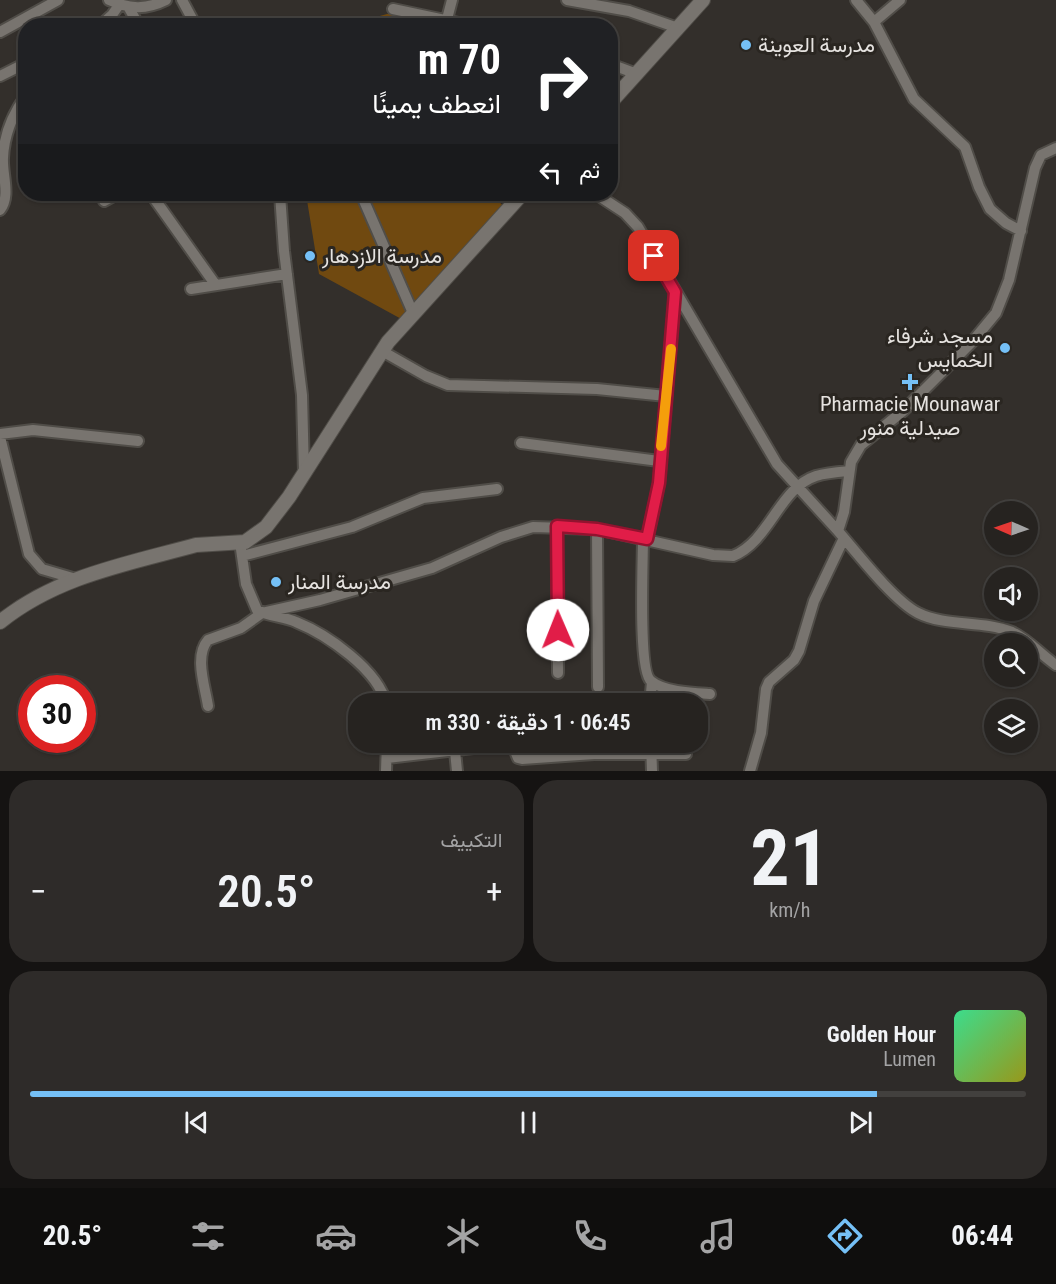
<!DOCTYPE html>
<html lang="ar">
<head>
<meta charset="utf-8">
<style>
	:root { --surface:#262320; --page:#2e2b29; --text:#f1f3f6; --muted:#a4a4a5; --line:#42403e; --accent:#75c0f6 }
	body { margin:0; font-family:"Roboto Condensed",Vazirmatn,sans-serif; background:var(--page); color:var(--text); direction:rtl; height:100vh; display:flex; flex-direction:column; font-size:22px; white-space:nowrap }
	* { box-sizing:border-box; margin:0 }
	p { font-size:20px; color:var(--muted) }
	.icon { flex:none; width:33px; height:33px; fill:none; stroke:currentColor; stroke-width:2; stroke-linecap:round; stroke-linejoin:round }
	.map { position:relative; height:771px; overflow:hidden; direction:ltr }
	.sheet { display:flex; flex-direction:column; gap:9px; padding:9px; background:#151312; flex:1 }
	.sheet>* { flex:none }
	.top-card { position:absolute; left:18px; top:18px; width:600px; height:183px; border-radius:24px; box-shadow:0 2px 4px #0004,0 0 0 2px var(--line); direction:rtl; background:#202124; color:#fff; overflow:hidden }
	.needle { width:39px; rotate:272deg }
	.controls { position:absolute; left:984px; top:501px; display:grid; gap:12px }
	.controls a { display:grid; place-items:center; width:54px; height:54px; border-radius:50%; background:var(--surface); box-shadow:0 2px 4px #0004,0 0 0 2px var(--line); font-size:30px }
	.speed { position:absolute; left:18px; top:675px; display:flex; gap:12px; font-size:30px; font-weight:700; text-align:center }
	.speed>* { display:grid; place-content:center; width:78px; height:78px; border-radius:50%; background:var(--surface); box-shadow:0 2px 4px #0004,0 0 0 2px var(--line); line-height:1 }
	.speed .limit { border:9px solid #d22; background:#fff; color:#111 }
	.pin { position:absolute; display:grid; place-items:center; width:51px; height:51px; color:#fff; margin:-26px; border-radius:12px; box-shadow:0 3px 9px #0006 }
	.me { position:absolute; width:66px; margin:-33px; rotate:359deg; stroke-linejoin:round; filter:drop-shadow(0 0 4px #0008) }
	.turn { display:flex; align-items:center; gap:21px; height:126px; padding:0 18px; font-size:27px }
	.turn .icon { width:78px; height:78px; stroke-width:2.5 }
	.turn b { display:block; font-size:42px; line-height:51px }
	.then { display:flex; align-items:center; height:57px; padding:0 18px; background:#0003; gap:12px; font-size:22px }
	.big { font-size:45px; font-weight:600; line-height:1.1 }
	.sheet .card { flex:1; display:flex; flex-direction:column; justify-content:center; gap:9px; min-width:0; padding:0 21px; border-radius:24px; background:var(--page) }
	.sheet .dial { align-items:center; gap:0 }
	.dial b { font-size:78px; line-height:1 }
	.song { display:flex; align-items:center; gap:18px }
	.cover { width:72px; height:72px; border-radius:9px; background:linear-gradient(135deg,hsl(150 70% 55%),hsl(60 70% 35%)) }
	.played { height:6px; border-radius:3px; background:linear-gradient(90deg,var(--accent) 85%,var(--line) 85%) }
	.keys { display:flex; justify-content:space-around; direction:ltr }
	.heat { display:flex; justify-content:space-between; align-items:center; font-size:33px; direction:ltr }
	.sheet .tiles { flex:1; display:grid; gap:9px; grid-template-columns:1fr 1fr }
	.card:last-child { grid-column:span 2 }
	.trip { position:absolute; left:348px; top:693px; width:360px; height:60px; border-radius:24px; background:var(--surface); box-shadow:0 2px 4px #0004,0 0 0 2px var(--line); font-weight:600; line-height:60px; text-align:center; direction:rtl }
	.tabs { display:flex; height:96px; justify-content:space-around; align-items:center; background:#0f0e0d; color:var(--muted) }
	.tabs .icon { width:42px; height:42px }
	.tabs .active { color:var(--accent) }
	.tabs b { font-size:27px; color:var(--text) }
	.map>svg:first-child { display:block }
	.green { fill:#704910 }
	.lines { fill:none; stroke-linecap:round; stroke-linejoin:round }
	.minor-casing { stroke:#504d48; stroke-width:14 }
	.tertiary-casing { stroke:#504d48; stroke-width:16 }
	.minor { stroke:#78746f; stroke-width:10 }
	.tertiary { stroke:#78746f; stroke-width:14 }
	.route-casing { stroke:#92132f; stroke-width:15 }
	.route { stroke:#e11d48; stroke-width:10 }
	.slow { stroke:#f59e0b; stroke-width:10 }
	.poi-dot { fill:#75c0f6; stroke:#2a2621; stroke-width:2 }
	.labels { text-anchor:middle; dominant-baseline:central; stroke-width:6; stroke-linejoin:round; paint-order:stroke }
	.poi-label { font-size:21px; fill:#e6e3e0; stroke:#2a2621; text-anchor:start }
</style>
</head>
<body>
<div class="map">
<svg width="1056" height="771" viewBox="0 0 1056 771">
	<rect width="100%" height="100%" fill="#332f2b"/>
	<!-- green -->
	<path class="green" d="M398,11L447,26H343Z
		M306,194H490L506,208L405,321L319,274Z"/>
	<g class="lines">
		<!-- minor casing -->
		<g class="minor-casing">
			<path id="minor" d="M109,0C129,9 146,10 166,0
				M182,0L196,26
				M567,0L629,11L678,28
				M856,0L874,22L914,99L965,147L979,187L990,209L1006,223L1021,231
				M129,8L139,26
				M393,9L473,26
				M447,19L452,0
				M874,22L900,0
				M100,26L112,15L119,5
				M0,32L58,0
				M610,64L637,74
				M0,76L26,63
				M1056,148L1041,155L1035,168L1009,280L996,313L972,342L903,411L861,445L851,462L844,512L838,531C858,554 893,600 918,613C946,627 982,620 1012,632C1028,639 1041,655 1056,665
				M151,194L215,284
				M280,194L284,251L302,395L304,473
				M361,194L413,313
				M596,194L625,213L638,227L777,464L838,531
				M104,201L117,194
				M0,210C11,196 2,175 3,158C4,134 12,115 26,96
				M191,289L287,274
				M382,351L426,376L448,385L597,389L666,396
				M0,434L33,430L138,441
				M0,437L29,554L42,569L76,579
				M521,443L659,461
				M557,526L558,673
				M597,529L598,687
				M643,538C643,560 638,671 651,681C664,692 694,693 710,694
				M647,539L659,483L675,293
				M241,549L246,584L257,610C269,617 283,616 296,622C326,634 379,670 386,704
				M242,556L352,527L423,498L497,489
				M650,704L652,682
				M208,706C205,686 194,656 208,640L241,628L262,613L320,600L432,568L501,537L533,527L597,529L713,555L733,556C770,541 779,488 816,476C826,473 838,472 849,471
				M651,742L652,771
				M455,751L457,771
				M387,758L508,744L513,746L518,758L522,759L594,754H686
				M386,771L387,742
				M750,771L761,733L766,689L769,682L794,660L799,651L814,601L844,538"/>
		</g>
		<!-- tertiary casing -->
		<g class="tertiary-casing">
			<path id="tertiary" d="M610,103L703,0
				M0,622C57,576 127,564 196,545L245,542L266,527L289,497L388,342L522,194"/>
		</g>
		<!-- minor -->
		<use href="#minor" class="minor"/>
		<!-- tertiary -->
		<use href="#tertiary" class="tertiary"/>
	</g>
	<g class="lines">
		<!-- route casing -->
		<g class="route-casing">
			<path id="route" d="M558,630L557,526L597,529L647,539L659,483L675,292L654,256"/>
		</g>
		<!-- route -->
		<use href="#route" class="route"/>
		<!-- slow -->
		<path class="slow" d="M661,446L671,349"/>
	</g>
	<!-- markers -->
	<g class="poi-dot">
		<circle cx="746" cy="45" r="6"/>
		<circle cx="310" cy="256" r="6"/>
		<circle cx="1005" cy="348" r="6"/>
		<path d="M907 373h6v6h6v6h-6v6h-6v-6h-6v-6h6z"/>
		<circle cx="276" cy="582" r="6"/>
	</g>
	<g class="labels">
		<!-- poi labels -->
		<g class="poi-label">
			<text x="758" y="45">مدرسة العوينة</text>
			<text x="322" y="256">مدرسة الازدهار</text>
			<text x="993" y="336" text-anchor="end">مسجد شرفاء<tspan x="993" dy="24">الخمايس</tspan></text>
			<text x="910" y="404" text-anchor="middle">Pharmacie Mounawar<tspan x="910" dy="24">صيدلية منور</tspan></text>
			<text x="288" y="582">مدرسة المنار</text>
		</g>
	</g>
</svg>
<div class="controls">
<a><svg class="needle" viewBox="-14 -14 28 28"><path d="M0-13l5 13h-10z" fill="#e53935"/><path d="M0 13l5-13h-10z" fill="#a4a4a5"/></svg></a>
<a><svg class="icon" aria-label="sound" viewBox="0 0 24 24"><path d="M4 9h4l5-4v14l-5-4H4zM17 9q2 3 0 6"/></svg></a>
<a><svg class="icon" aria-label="search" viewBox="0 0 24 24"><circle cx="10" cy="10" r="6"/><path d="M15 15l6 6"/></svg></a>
<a><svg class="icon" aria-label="layers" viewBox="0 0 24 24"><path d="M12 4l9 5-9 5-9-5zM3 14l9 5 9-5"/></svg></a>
</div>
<div class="speed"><div class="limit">30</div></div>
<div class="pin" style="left:654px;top:256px;background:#d93025"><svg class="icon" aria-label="arrive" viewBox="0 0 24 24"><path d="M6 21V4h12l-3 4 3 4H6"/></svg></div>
<svg class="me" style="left:558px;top:630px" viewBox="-20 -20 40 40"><circle r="19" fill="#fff"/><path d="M0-13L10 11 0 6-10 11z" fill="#e11d48"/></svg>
<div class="trip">06:45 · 1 دقيقة · 330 m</div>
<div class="top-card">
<div class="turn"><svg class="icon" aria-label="right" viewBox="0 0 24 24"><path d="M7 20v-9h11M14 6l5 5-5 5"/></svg><div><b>70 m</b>انعطف يمينًا</div></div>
<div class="then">ثم<svg class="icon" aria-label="left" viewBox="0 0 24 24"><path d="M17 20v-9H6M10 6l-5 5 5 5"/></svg></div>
</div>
</div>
<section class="sheet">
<div class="tiles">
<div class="card dial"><b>21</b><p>km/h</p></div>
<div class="card"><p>التكييف</p>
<div class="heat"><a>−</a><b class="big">20.5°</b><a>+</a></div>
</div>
<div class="card">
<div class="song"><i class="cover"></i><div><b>Golden Hour</b><p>Lumen</p></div></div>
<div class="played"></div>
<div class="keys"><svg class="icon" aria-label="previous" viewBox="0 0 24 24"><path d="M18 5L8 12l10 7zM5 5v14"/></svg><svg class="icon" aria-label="pause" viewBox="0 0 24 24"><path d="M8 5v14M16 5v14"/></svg><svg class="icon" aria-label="next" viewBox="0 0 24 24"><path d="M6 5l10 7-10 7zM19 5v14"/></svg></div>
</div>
</div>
</section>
<nav class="tabs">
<b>06:44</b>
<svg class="icon active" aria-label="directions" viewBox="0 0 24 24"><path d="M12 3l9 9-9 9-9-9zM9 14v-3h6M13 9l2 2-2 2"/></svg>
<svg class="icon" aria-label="music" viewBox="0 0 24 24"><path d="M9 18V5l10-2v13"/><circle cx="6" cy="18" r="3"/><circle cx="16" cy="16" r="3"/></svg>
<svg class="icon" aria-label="phone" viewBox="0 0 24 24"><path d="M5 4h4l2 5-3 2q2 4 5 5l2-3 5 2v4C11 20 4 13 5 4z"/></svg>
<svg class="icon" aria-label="climate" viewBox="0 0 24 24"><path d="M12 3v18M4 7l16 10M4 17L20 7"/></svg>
<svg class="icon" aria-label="car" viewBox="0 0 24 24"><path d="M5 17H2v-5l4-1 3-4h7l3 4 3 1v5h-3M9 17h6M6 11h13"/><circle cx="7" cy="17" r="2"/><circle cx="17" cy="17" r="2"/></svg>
<svg class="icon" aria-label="filters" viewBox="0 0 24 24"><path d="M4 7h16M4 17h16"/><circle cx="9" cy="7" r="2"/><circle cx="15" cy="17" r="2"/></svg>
<b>20.5°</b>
</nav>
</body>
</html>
